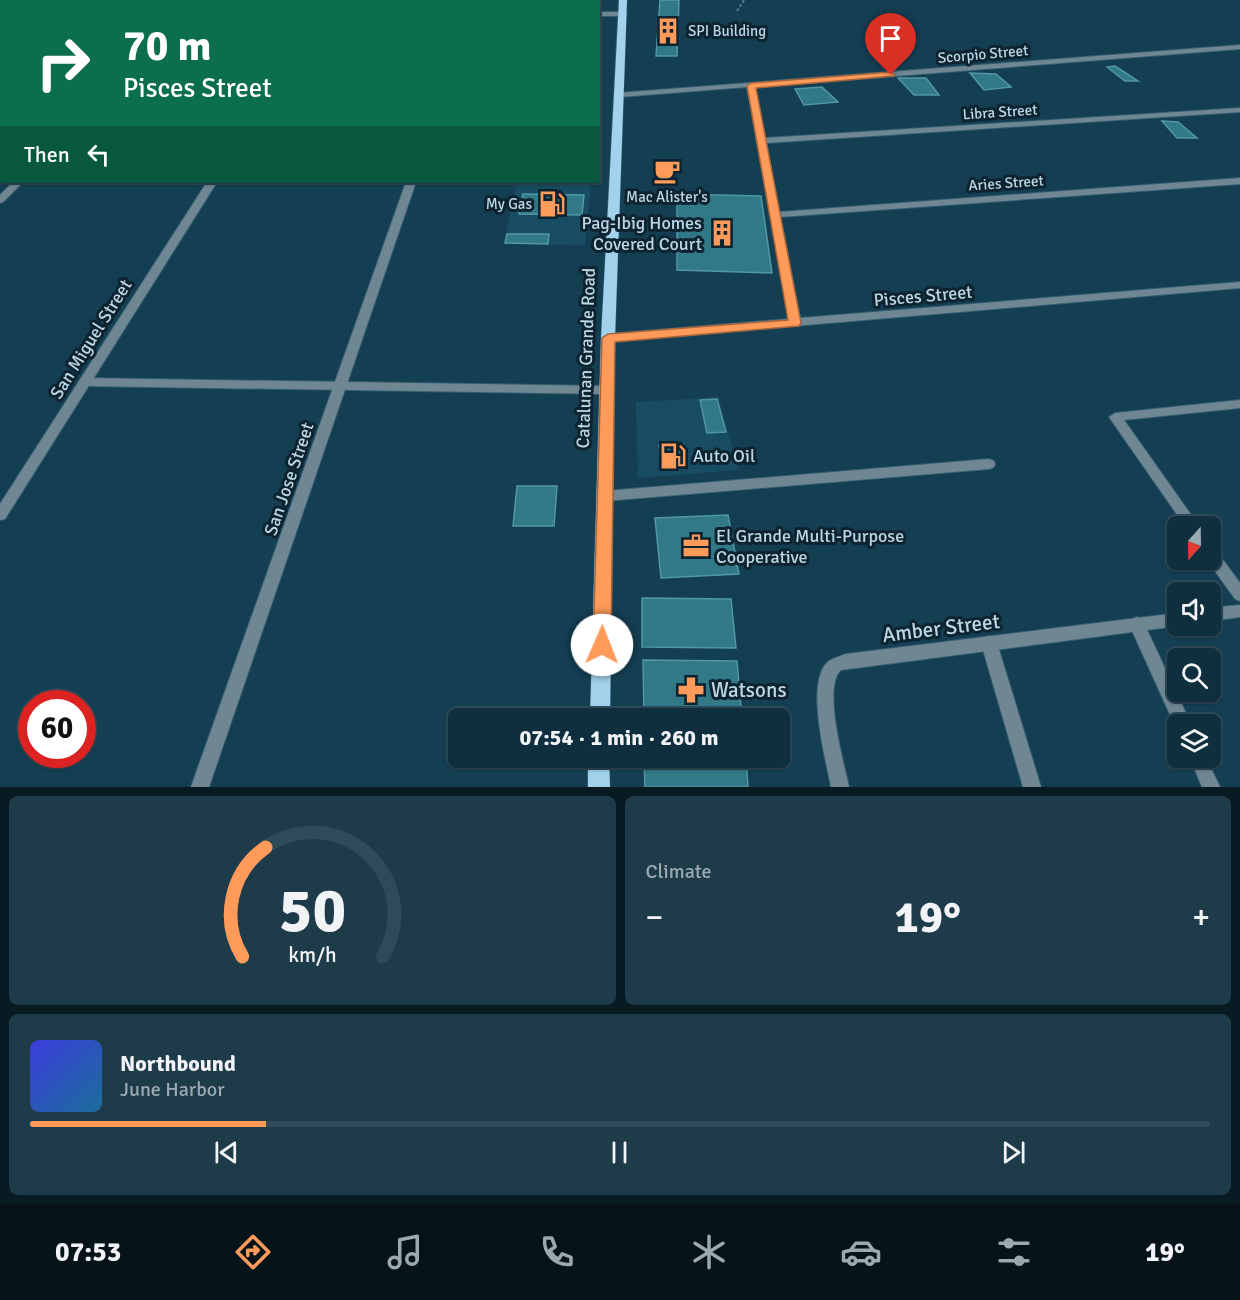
<!DOCTYPE html>
<html lang="en">
<head>
<meta charset="utf-8">
<style>
	:root { --surface:#0f2f3e; --page:#1d3b49; --text:#f1f3f6; --muted:#9ba9b0; --line:#2f4a58; --accent:#ff9b5a }
	body { margin:0; font-family:Signika,sans-serif; background:var(--page); color:var(--text); height:100vh; display:flex; flex-direction:column; font-size:22px; white-space:nowrap }
	* { box-sizing:border-box; margin:0 }
	p { font-size:20px; color:var(--muted) }
	.icon { flex:none; width:33px; height:33px; fill:none; stroke:currentColor; stroke-width:2; stroke-linecap:round; stroke-linejoin:round }
	.map { position:relative; height:787px; overflow:hidden }
	.details { display:flex; flex-direction:column; gap:9px; padding:9px; background:#081a22; flex:1 }
	.details>* { flex:none }
	.top-card { position:absolute; left:0px; top:0px; width:600px; height:183px; box-shadow:0 2px 4px #0004,0 0 0 2px var(--line); background:#0b6e4f; color:#fff; overflow:hidden }
	.needle { width:39px; rotate:200deg }
	.fabs { position:absolute; left:1167px; top:516px; display:grid; gap:12px }
	.fabs a { display:grid; place-items:center; width:54px; height:54px; border-radius:9px; background:var(--surface); box-shadow:0 2px 4px #0004,0 0 0 2px var(--line); font-size:30px }
	.speed { position:absolute; left:18px; top:690px; display:flex; gap:12px; font-size:30px; font-weight:700; text-align:center }
	.speed>* { display:grid; place-content:center; width:78px; height:78px; border-radius:50%; background:var(--surface); box-shadow:0 2px 4px #0004,0 0 0 2px var(--line); line-height:1 }
	.speed .limit { border:9px solid #d22; background:#fff; color:#111 }
	.pin { position:absolute; display:grid; place-items:center; width:51px; height:51px; color:#fff; margin:-62px -26px; border-radius:50% 50% 50% 0; rotate:-45deg; box-shadow:0 0 6px #0007 }
	.pin .icon { rotate:45deg }
	.me { position:absolute; width:66px; margin:-33px; rotate:1deg; stroke-linejoin:round; filter:drop-shadow(0 0 4px #0008) }
	.turn { display:flex; align-items:center; gap:21px; height:126px; padding:0 24px; font-size:27px }
	.turn .icon { width:78px; height:78px; stroke-width:2.5 }
	.turn b { display:block; font-size:42px; line-height:51px }
	.then { display:flex; align-items:center; height:57px; padding:0 24px; background:#0003; gap:12px; font-size:22px }
	.big { font-size:45px; font-weight:700; line-height:1.1 }
	.details .widget { flex:1; display:flex; flex-direction:column; justify-content:center; gap:9px; min-width:0; padding:0 21px; border-radius:9px; background:var(--page) }
	.details .dial { align-items:center; gap:0 }
	.dial svg { height:156px; overflow:visible; fill:none; stroke:var(--line); stroke-width:7; stroke-linecap:round; text-anchor:middle }
	.dial text { fill:var(--text); stroke:none }
	.song { display:flex; align-items:center; gap:18px }
	.cover { width:72px; height:72px; border-radius:9px; background:linear-gradient(135deg,hsl(240 70% 55%),hsl(200 70% 35%)) }
	.played { height:6px; border-radius:3px; background:linear-gradient(90deg,var(--accent) 20%,var(--line) 20%) }
	.keys { display:flex; justify-content:space-around; direction:ltr }
	.heat { display:flex; justify-content:space-between; align-items:center; font-size:33px; direction:ltr }
	.details .tiles { flex:1; display:grid; gap:9px; grid-template-columns:1fr 1fr }
	.widget:last-child { grid-column:span 2 }
	.trip { position:absolute; left:448px; top:708px; width:342px; height:60px; border-radius:9px; background:var(--surface); box-shadow:0 2px 4px #0004,0 0 0 2px var(--line); font-weight:700; line-height:60px; text-align:center }
	.tab-bar { display:flex; height:96px; justify-content:space-around; align-items:center; background:#061319; color:var(--muted) }
	.tab-bar .icon { width:42px; height:42px }
	.tab-bar .current { color:var(--accent) }
	.tab-bar b { font-size:27px; color:var(--text) }
	.map>svg:first-child { display:block }
	.built { fill:#184c62 }
	.building { fill:#327987; stroke:#5197a5; stroke-width:1.5 }
	.lines { fill:none; stroke-linecap:round; stroke-linejoin:round }
	.lane-casing { stroke:#355d70; stroke-width:2 }
	.street-casing { stroke:#355d70; stroke-width:2 }
	.primary-casing { stroke:#355d70; stroke-width:1 }
	.path { stroke:#577c8e; stroke-width:2; stroke-dasharray:3 2; stroke-linecap:butt }
	.lane { fill:#6f8793; fill-rule:evenodd }
	.street { fill:#6f8793; fill-rule:evenodd }
	.primary { fill:#a2d2ec; fill-rule:evenodd }
	.route { fill:#ff9b5a; stroke:#a6653a; stroke-width:1.5 }
	.labels { text-anchor:middle; dominant-baseline:central; stroke-width:6; stroke-linejoin:round; paint-order:stroke }
	.far-poi-label { font-size:15px; fill:#bbd7e6; stroke:#0d2430; text-anchor:start }
	.far-street-label { font-size:15px; fill:#bbd7e6; stroke:#0d2430 }
	.poi-label { font-size:18px; fill:#bbd7e6; stroke:#0d2430; text-anchor:start }
	.street-label { font-size:18px; fill:#bbd7e6; stroke:#0d2430 }
	.near-street-label { font-size:21px; fill:#bbd7e6; stroke:#0d2430 }
	.near-poi-label { font-size:21px; fill:#bbd7e6; stroke:#0d2430; text-anchor:start }
</style>
</head>
<body>
<div class="map">
<svg width="1240" height="787" viewBox="0 0 1240 787">
	<rect width="100%" height="100%" fill="#143f53"/>
	<!-- built -->
	<path class="built" d="M517,182H591L585,245L504,244Z
		M719,397L738,470L638,478L636,402Z"/>
	<!-- building -->
	<path class="building" d="M660,0H679L677,56H656Z
		M1115,66L1138,81H1125L1107,67Z
		M970,73L996,74L1011,87L984,90Z
		M898,78H926L939,95H914Z
		M822,87L838,102L804,105L795,89Z
		M1162,121L1178,122L1197,138H1177Z
		M523,194L584,195L582,215L519,214Z
		M677,194L761,196L772,273L677,270Z
		M507,234H549L548,244L505,243Z
		M717,399L726,432L707,433L700,400Z
		M683,444L687,467L663,469L659,445Z
		M517,486H557L554,526H513Z
		M728,515L739,574L661,578L655,518Z
		M642,598L731,599L736,648L642,647Z
		M643,660L737,661L742,718H644Z
		M644,758H746L748,787H645Z"/>
	<g class="lines">
		<!-- lane casing -->
		<g class="lane-casing">
			<path id="lane" d="M84,378L608,386L614,390L608,394L84,386L78,382Z
				M1137,617L1142,619L1191,724H1178L1177,730L1129,624L1132,619Z
				M989,636L994,638L997,643L1041,787H1023L981,643L984,638Z
				M1190,758H1206L1220,787H1202Z"/>
		</g>
		<!-- street casing -->
		<g class="street-casing">
			<path id="street" d="M0,8H2V12H0Z
				M598,12H624L627,14L624,16H598Z
				M1240,45V49L755,87L765,138L1240,108V112L766,143L779,212L1240,178V184L780,217L800,318L1240,282V288L608,342L602,338L608,334L789,319L747,87L620,97L616,95L617,93Z
				M0,73H2V77H0Z
				M13,182H23L3,202L0,203V195Z
				M207,182H217L5,519L0,520V504Z
				M406,182H416L209,787H191Z
				M1240,400V408L1124,420L1199,526H1185L1109,417L1115,413Z
				M989,459L994,461L995,464L994,467L989,469L605,501L600,500L598,496L600,492L605,491Z
				M1210,547L1215,549L1240,583V601L1235,599L1207,560H1210Z
				M1240,605V617L1210,621V608Z
				M1178,613V626L841,670C822,687 844,763 849,787H831C826,760 804,680 829,661C833,658 841,656 846,654Z"/>
		</g>
		<!-- primary casing -->
		<g class="primary-casing">
			<path id="primary" d="M619,0H627L615,338L610,718H590L601,338Z
				M588,758H609L610,787H588Z"/>
		</g>
		<!-- path -->
		<path class="path" d="M737,11L744,0"/>
		<!-- lane -->
		<use href="#lane" class="lane"/>
		<!-- street -->
		<use href="#street" class="street"/>
		<!-- primary -->
		<use href="#primary" class="primary"/>
	</g>
	<!-- route -->
	<path class="route" d="M891,72L895,75L894,76L756,88L801,323L799,326L615,342L611,645L608,651L602,653L596,651L593,645L602,338L608,334L788,320L747,86L751,83Z"/>
	<!-- icons -->
	<defs>
		<g id="building-bare" transform="scale(2.07)"><path d="M-4-6H4V6H1V3H-1V6H-4ZM-2.5-4.3h1.7v1.8h-1.7ZM.8-4.3h1.7v1.8H.8ZM-2.5-1h1.7V.8h-1.7ZM.8-1h1.7V.8H.8Z" fill="#ff9b5a" stroke="#0d2430" stroke-width="2.5" paint-order="stroke"/></g>
		<g id="cafe-bare" transform="scale(2.07)"><path d="M-5.5-4.5H6V0H3Q3 3.5 0 3.5H-2.5Q-5.5 3.5-5.5 0ZM3-3.2v2h1.7v-2ZM-6 4.5H4V6H-6Z" fill="#ff9b5a" stroke="#0d2430" stroke-width="2.5" paint-order="stroke"/></g>
		<g id="fuel-bare" transform="scale(2.07)"><path d="M-5.5-6h7V0h2V4h1.3V-2.5L3-4.5l.8-.8L6-3V5H2.5V1h-1V6h-7ZM-4.2-4.7v3.2H.2V-4.7Z" fill="#ff9b5a" stroke="#0d2430" stroke-width="2.5" paint-order="stroke"/></g>
		<g id="office-bare" transform="scale(2.07)"><path d="M-6-3h4V-5.5h4V-3h4V5H-6ZM-1-4.5V-3h2v-1.5ZM-6 0V1H6V0Z" fill="#ff9b5a" stroke="#0d2430" stroke-width="2.5" paint-order="stroke"/></g>
		<g id="pharmacy-bare" transform="scale(2.07)"><path d="M-2-6h4v4h4v4h-4v4h-4v-4h-4v-4h4Z" fill="#ff9b5a" stroke="#0d2430" stroke-width="2.5" paint-order="stroke"/></g>
	</defs>
	<g fill-rule="evenodd">
		<use href="#building-bare" x="668" y="31"/>
		<use href="#cafe-bare" x="667" y="171"/>
		<use href="#fuel-bare" x="552" y="204"/>
		<use href="#building-bare" x="722" y="233"/>
		<use href="#fuel-bare" x="673" y="456"/>
		<use href="#office-bare" x="696" y="546"/>
		<use href="#pharmacy-bare" x="691" y="690"/>
	</g>
	<g class="labels">
		<!-- far-poi labels -->
		<g class="far-poi-label">
			<text x="688" y="31">SPI Building</text>
			<text x="667" y="197" text-anchor="middle">Mac Alister's</text>
			<text x="532" y="204" text-anchor="end">My Gas</text>
		</g>
		<!-- far-street labels -->
		<g class="far-street-label">
			<text transform="translate(983 54) rotate(-5)">Scorpio Street</text>
			<text transform="translate(1000 112) rotate(-4)">Libra Street</text>
			<text transform="translate(1006 183) rotate(-4)">Aries Street</text>
		</g>
		<!-- poi labels -->
		<g class="poi-label">
			<text x="702" y="223" text-anchor="end">Pag-Ibig Homes<tspan x="702" dy="21">Covered Court</tspan></text>
			<text x="693" y="456">Auto Oil</text>
			<text x="716" y="536">El Grande Multi-Purpose<tspan x="716" dy="21">Cooperative</tspan></text>
		</g>
		<!-- street labels -->
		<g class="street-label">
			<text transform="translate(923 296) rotate(-5)">Pisces Street</text>
			<text transform="translate(91 339) rotate(-58)">San Miguel Street</text>
			<text transform="translate(586 358) rotate(-88)">Catalunan Grande Road</text>
			<text transform="translate(289 479) rotate(-71)">San Jose Street</text>
		</g>
		<!-- near-street labels -->
		<g class="near-street-label">
			<text transform="translate(941 628) rotate(-7)">Amber Street</text>
		</g>
		<!-- near-poi labels -->
		<g class="near-poi-label">
			<text x="711" y="690">Watsons</text>
		</g>
	</g>
</svg>
<div class="fabs">
<a><svg class="needle" viewBox="-14 -14 28 28"><path d="M0-13l5 13h-10z" fill="#e53935"/><path d="M0 13l5-13h-10z" fill="#9ba9b0"/></svg></a>
<a><svg class="icon" aria-label="sound" viewBox="0 0 24 24"><path d="M4 9h4l5-4v14l-5-4H4zM17 9q2 3 0 6"/></svg></a>
<a><svg class="icon" aria-label="search" viewBox="0 0 24 24"><circle cx="10" cy="10" r="6"/><path d="M15 15l6 6"/></svg></a>
<a><svg class="icon" aria-label="layers" viewBox="0 0 24 24"><path d="M12 4l9 5-9 5-9-5zM3 14l9 5 9-5"/></svg></a>
</div>
<div class="speed"><div class="limit">60</div></div>
<div class="pin" style="left:891px;top:75px;background:#d93025"><svg class="icon" aria-label="arrive" viewBox="0 0 24 24"><path d="M6 21V4h12l-3 4 3 4H6"/></svg></div>
<svg class="me" style="left:602px;top:645px" viewBox="-20 -20 40 40"><circle r="19" fill="#fff"/><path d="M0-13L10 11 0 6-10 11z" fill="#ff9b5a"/></svg>
<div class="trip">07:54 · 1 min · 260 m</div>
<div class="top-card">
<div class="turn"><svg class="icon" aria-label="right" viewBox="0 0 24 24"><path d="M7 20v-9h11M14 6l5 5-5 5"/></svg><div><b>70 m</b>Pisces Street</div></div>
<div class="then">Then<svg class="icon" aria-label="left" viewBox="0 0 24 24"><path d="M17 20v-9H6M10 6l-5 5 5 5"/></svg></div>
</div>
</div>
<section class="details">
<div class="tiles">
<div class="widget dial"><svg viewBox="0 0 100 80">
<path d="M14 69A42 42 0 1 1 86 69"/>
<path d="M14 69A42 42 0 0 1 26 13" stroke="#ff9b5a"/>
<text x="50" y="56" font-size="32" font-weight="700">50</text>
<text x="50" y="72" font-size="11">km/h</text>
</svg></div>
<div class="widget"><p>Climate</p>
<div class="heat"><a>−</a><b class="big">19°</b><a>+</a></div>
</div>
<div class="widget">
<div class="song"><i class="cover"></i><div><b>Northbound</b><p>June Harbor</p></div></div>
<div class="played"></div>
<div class="keys"><svg class="icon" aria-label="previous" viewBox="0 0 24 24"><path d="M18 5L8 12l10 7zM5 5v14"/></svg><svg class="icon" aria-label="pause" viewBox="0 0 24 24"><path d="M8 5v14M16 5v14"/></svg><svg class="icon" aria-label="next" viewBox="0 0 24 24"><path d="M6 5l10 7-10 7zM19 5v14"/></svg></div>
</div>
</div>
</section>
<nav class="tab-bar">
<b>07:53</b>
<svg class="icon current" aria-label="directions" viewBox="0 0 24 24"><path d="M12 3l9 9-9 9-9-9zM9 14v-3h6M13 9l2 2-2 2"/></svg>
<svg class="icon" aria-label="music" viewBox="0 0 24 24"><path d="M9 18V5l10-2v13"/><circle cx="6" cy="18" r="3"/><circle cx="16" cy="16" r="3"/></svg>
<svg class="icon" aria-label="phone" viewBox="0 0 24 24"><path d="M5 4h4l2 5-3 2q2 4 5 5l2-3 5 2v4C11 20 4 13 5 4z"/></svg>
<svg class="icon" aria-label="climate" viewBox="0 0 24 24"><path d="M12 3v18M4 7l16 10M4 17L20 7"/></svg>
<svg class="icon" aria-label="car" viewBox="0 0 24 24"><path d="M5 17H2v-5l4-1 3-4h7l3 4 3 1v5h-3M9 17h6M6 11h13"/><circle cx="7" cy="17" r="2"/><circle cx="17" cy="17" r="2"/></svg>
<svg class="icon" aria-label="filters" viewBox="0 0 24 24"><path d="M4 7h16M4 17h16"/><circle cx="9" cy="7" r="2"/><circle cx="15" cy="17" r="2"/></svg>
<b>19°</b>
</nav>
</body>
</html>
